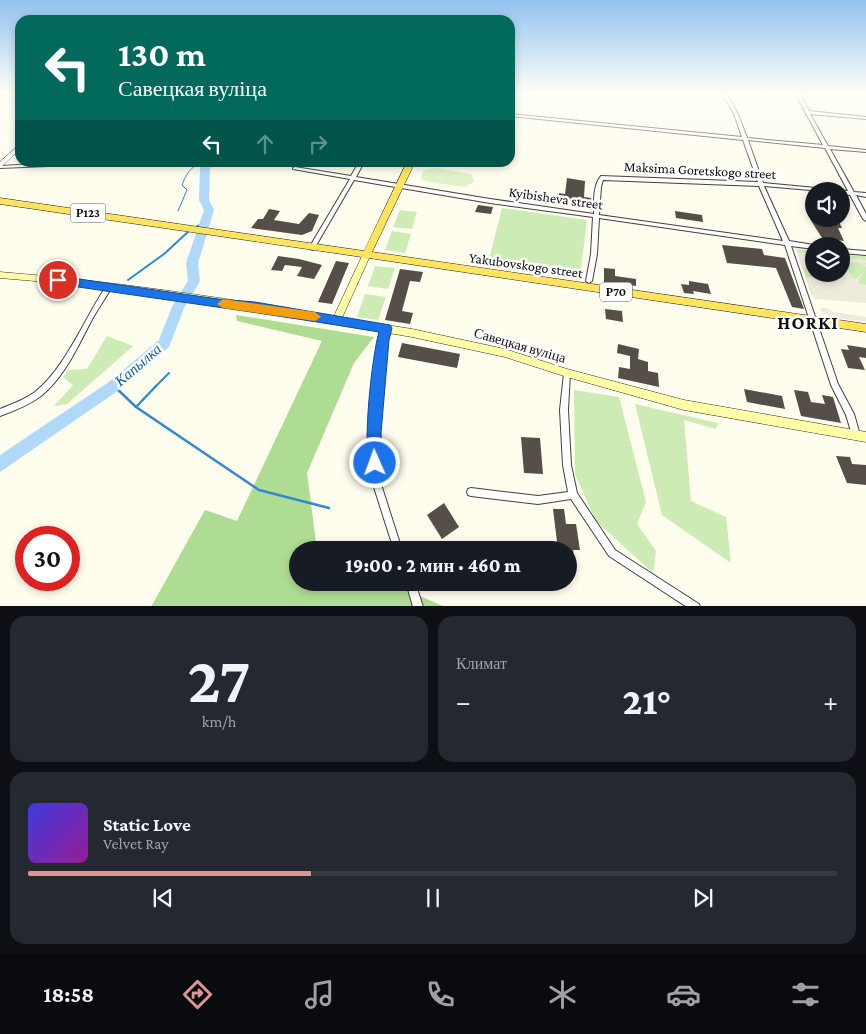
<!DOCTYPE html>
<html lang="ru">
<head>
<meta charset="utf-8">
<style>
	:root { --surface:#171b24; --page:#242831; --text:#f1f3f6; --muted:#9ea1a6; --line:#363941; --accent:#dc9595 }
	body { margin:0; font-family:"Crimson Pro",serif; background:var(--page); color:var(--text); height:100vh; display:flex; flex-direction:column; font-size:19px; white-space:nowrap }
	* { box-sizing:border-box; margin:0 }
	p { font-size:16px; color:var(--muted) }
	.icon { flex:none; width:28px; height:28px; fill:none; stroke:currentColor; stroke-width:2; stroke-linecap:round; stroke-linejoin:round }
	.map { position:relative; height:606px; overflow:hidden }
	.sheet { display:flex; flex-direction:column; gap:10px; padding:10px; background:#0d0f14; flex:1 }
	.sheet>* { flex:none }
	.top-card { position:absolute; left:15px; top:15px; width:500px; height:152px; border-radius:15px; box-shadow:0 2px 8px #0003; background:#00695c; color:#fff; overflow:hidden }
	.buttons { position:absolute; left:805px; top:182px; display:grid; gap:10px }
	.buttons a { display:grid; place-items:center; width:45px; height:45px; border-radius:50%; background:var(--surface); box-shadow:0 2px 8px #0003; font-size:25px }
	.speed { position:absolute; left:15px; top:526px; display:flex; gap:10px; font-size:25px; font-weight:700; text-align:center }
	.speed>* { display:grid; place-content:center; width:65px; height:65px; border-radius:50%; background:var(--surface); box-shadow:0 2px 8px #0003; line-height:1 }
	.speed .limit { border:8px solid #d22; background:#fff; color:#111 }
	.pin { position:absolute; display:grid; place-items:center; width:42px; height:42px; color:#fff; margin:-21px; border:2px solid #fff; border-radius:50%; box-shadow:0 1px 5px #0007 }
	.me { position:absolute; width:55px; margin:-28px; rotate:358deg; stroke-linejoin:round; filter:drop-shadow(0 0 4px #0008) }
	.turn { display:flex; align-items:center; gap:18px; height:105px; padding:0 20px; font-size:22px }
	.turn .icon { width:65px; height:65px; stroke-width:2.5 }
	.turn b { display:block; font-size:35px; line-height:42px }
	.lanes { display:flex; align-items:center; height:48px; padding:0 20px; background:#0003; justify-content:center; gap:25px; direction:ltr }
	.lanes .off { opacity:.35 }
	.big { font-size:38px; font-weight:800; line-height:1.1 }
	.sheet .tile { flex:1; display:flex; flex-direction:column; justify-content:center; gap:8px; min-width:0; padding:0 18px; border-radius:15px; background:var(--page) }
	.sheet .dial { align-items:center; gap:0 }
	.dial b { font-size:65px; line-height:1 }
	.song { display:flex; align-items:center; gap:15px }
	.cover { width:60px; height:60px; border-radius:8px; background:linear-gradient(135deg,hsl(240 70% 55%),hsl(300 70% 35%)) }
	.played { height:5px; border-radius:2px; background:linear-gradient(90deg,var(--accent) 35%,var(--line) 35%) }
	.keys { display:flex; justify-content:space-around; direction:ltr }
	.heat { display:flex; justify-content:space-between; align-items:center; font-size:28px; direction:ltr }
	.sheet .tiles { flex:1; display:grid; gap:10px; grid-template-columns:1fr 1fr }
	.tile:last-child { grid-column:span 2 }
	.trip { position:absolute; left:289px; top:541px; width:288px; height:50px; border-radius:25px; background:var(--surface); box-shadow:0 2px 8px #0003; font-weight:800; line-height:50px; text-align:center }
	.dock { display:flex; height:80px; justify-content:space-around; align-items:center; background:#090b0e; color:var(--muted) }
	.dock .icon { width:35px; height:35px }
	.dock .current { color:var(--accent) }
	.dock b { font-size:22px; color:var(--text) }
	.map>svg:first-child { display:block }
	.green { fill:#cdebb5 }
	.forest { fill:#afdc93 }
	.pitch { fill:#e0f2c7 }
	.plaza { fill:#efebdc }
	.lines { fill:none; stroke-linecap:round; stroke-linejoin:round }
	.stream-far2 { stroke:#3388d3; stroke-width:1 }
	.stream-far1 { stroke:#3388d3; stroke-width:2 }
	.stream { stroke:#3388d3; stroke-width:2.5 }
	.river { fill:#afd8f9; fill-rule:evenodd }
	.building { fill:#564f49 }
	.minor-casing { stroke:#404040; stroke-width:2 }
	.tertiary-casing { stroke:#404040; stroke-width:1 }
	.secondary-casing { stroke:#2f2f2f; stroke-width:1 }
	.primary-casing { stroke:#1e1e1e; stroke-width:1 }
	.minor { fill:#fff; fill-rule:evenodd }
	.tertiary { fill:#fff; fill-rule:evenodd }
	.secondary { fill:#fffca8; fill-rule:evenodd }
	.primary { fill:#fee35e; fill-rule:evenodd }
	.route { fill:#1a73e8; stroke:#114b97 }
	.slow { fill:#f59e0b }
	.labels { text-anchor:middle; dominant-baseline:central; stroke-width:5; stroke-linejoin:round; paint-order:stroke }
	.shield { fill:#fff; stroke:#565656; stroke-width:1 }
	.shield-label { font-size:12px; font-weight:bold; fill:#0d0d0d }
	.street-label { font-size:14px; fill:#0d0d0d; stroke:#fff }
	.water-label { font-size:15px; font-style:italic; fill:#1159a4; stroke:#fff }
	.district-label { font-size:19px; font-weight:bold; letter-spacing:1px; fill:#0d0d0d; stroke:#fff }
</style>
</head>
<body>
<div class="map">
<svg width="866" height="607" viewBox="0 0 866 607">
	<rect width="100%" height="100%" fill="#fffded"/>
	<!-- green -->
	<path class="green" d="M502,208L587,220L580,277L488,263Z
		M400,210L417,212L412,229L393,227Z
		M392,231L411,234L405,253L385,250Z
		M796,249L814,251V274H841V255L866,256V302L812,295Z
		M375,266L395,268L388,289L368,286Z
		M365,294L386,297L378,320L357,317Z
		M107,336L133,346L67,404L54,406L73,385L63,377L68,370L87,369Z
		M574,390L619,397L646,502L637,524L656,551L653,573L596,521L575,474Z
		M635,404L718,423L716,429L684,420L691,501L726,517L731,563L662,515Z"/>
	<!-- forest -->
	<path class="forest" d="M236,315L374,337L354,363L307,473L317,550H298V582L390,583L443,606L151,607L205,510L237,521L322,341L237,321Z"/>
	<!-- pitch -->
	<path class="pitch" d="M434,168L471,174L474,182L464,187L424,181L421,178L423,171Z"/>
	<!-- plaza -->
	<path class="plaza" d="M797,247L814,249L795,250L796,252L814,254V256H806L814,259V263L804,269L806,277L826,279V276L836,277L832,274L843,278L841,256L843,255L841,252L866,255L848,254L850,258L866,260V263H863L866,265V267L858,262L845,263L853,279H856L866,270L858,280L860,284L866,285V303L815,299L795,249Z
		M826,307L834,312L866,317V322L830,317L821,312L820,309Z"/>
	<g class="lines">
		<!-- stream-far2 -->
		<path class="stream-far2" d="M178,211L187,190L182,185C186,174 191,167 201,162"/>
		<!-- stream-far1 -->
		<path class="stream-far1" d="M196,227L204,223
			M128,280L164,254L189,231
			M155,387L169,373"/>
		<!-- stream -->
		<path class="stream" d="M114,386L136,407L259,490L329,508
			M136,407L156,386"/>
		<!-- river -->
		<path class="river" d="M206,162H216L210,169L209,200L214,210L198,263L200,281L184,308L169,347L119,390L0,472V455L109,382L159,340L172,307L188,281L186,263L204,210L199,200L200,168Z"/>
	</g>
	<!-- building -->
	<path class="building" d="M567,178L585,181L584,197L591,198L592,205L558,204L559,193L565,194Z
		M478,205L493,207L491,214L475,212Z
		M269,209L280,211L274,220L299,224L309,213L319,215L312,231L302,235L251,228L258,219H263Z
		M675,211L702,215L703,222L676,218Z
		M810,219L838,220L842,228H838L844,241L822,238Z
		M722,245L762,249L764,255L785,258L804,309L792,307L776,268L727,263Z
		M278,256L299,259L322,265L314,279L297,276L302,267L285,265L282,271L271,270Z
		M336,261L349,263L332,304L318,302Z
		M604,268L615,269V276L636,279V286L604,282Z
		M400,269L423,272L420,282L410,281L402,311L413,313L410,324L385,320Z
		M689,281L708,284L711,294L693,291L694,294L684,293L681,284L689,285Z
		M605,309L622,311L623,322L606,319Z
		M402,343L460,354L457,368L398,357Z
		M618,344L639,349L638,359L648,362V371L658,373L659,387L618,378L619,367L630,369V356L617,353Z
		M847,345L866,348V358L859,357L865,370L848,368L841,349L849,350Z
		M744,389L782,396L785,409L747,402Z
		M794,390L808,392L811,402L825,404L822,395L833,397L841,423L801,416Z
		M521,437L540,438L543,474L524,473Z
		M836,456L850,457L852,464L866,465V485L847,483Z
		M444,503L459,527L442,539L427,515Z
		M553,509H564L566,524H576L580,550H573L575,560H568V550H558Z"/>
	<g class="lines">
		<!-- minor casing -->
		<g class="minor-casing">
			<path id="minor" d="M722,93H726L738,114L747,138L823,145L795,93H799L809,111L866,117V119L810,114L828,146L866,150V152L830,149L854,192L866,193V197L856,195L866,214V221L863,219L850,195L841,194V191H822L764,186L789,241L814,245L816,246H814V249L791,246L838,384L854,414L860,435L859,438L856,439L853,438L846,415L831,385L785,245L599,218L597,254L592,281L589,283L586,281L591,254L593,217L490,203L354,180L314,249L312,250L309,248L350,179L293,169V168L295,167L351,176L359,162H364L356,177L490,199L594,214C594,202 593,185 601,176L758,182L743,140L510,116V114L742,137L734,114ZM748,140L825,148L848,191L763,183ZM603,180L759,186L783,241L599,215L601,187Z
				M74,162H123L121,163L0,168V166Z
				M841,249L866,251V255L841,253Z
				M107,285H111L112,287C106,297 100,306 94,316C79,343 66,376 41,396C29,405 14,411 0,416V409C12,404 24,400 35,392C65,369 85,317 107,285Z
				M386,325L388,326L389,328L386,340L378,433L380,481L402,550H394L372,481L370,433L380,340L384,326Z
				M567,370L569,371L570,373L568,410L571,465L577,493L615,550L699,604L700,607H687L609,556L571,499L538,504L471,496L468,495L467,492L468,489L471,488L538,496L568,492L563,465L560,410L564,373L565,371Z
				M406,582H415L423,607H413Z"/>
		</g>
		<!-- tertiary casing -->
		<g class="tertiary-casing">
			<path id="tertiary" d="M20,144V149L2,166L0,167V162Z"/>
		</g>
		<!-- secondary casing -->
		<g class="secondary-casing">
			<path id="secondary" d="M366,253L370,256L342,318L412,329L505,349L567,369L684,400L866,432V442L684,410L567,377L505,357L412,337L255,310L58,283L0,278V272C112,281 223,298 334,316L362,256Z"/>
		</g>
		<!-- primary casing -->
		<g class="primary-casing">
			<path id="primary" d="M407,162H415L372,252L866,324V332L369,258L366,259L362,257L0,204V198L364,251Z"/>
		</g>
		<!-- minor -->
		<use href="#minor" class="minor"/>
		<!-- tertiary -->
		<use href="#tertiary" class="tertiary"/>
		<!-- secondary -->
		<use href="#secondary" class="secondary"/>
		<!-- primary -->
		<use href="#primary" class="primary"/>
	</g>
	<!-- sky -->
	<linearGradient id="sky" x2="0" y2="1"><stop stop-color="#91c2ef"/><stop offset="0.52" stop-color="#fffef7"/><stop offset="1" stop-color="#fffef7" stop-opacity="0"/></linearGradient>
	<rect width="866" height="178" fill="url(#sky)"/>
	<!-- route -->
	<path class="route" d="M58,276L218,299L255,302L390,325L392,328L389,340L381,433L382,463L380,468L375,471L370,468C362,448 372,355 379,332C272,314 165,300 58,284L52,280Z"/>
	<!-- slow -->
	<path class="slow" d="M223,299L315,312L321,317L315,321L223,308L217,304Z"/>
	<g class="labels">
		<!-- shield labels -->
		<g class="shield">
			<rect x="70.5" y="203.5" width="35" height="19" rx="4"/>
			<rect x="600" y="282.5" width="32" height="19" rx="4"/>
		</g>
		<g class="shield-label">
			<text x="88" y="213">Р123</text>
			<text x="616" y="292">Р70</text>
		</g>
		<!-- street labels -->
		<g class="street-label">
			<text transform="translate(700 170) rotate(3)">Maksima Goretskogo street</text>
			<text transform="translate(556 198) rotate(8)">Kyibisheva street</text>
			<text transform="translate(526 265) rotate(8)">Yakubovskogo street</text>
			<text transform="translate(520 345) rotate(16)">Савецкая вуліца</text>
		</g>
		<!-- water labels -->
		<g class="water-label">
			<text transform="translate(138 365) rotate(-41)">Капылка</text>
		</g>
		<!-- district labels -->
		<g class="district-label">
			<text x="808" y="322">HORKI</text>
		</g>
	</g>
</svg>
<div class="buttons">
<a><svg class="icon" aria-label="sound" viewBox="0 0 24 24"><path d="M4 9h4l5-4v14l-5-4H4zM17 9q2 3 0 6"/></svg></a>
<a><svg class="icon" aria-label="layers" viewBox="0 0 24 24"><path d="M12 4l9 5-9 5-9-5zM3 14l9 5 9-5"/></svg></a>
</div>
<div class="speed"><div class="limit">30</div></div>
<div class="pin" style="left:58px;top:280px;background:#d93025"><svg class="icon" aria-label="arrive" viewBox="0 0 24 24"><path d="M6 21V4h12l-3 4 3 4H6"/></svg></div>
<svg class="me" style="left:375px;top:463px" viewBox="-20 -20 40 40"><circle r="17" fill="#1a73e8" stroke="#fff" stroke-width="3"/><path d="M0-11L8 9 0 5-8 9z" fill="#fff"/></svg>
<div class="trip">19:00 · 2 мин · 460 m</div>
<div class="top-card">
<div class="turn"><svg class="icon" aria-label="left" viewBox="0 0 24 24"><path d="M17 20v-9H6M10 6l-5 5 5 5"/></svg><div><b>130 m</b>Савецкая вуліца</div></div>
<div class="lanes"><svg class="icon" aria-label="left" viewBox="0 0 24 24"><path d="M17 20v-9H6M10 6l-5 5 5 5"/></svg><svg class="icon off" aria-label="ahead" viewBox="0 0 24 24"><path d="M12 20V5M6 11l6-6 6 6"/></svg><svg class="icon off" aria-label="right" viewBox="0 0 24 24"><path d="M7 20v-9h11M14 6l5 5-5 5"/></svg></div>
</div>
</div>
<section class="sheet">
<div class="tiles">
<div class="tile dial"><b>27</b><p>km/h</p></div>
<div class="tile"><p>Климат</p>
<div class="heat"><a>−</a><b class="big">21°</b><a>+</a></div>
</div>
<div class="tile">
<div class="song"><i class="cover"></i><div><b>Static Love</b><p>Velvet Ray</p></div></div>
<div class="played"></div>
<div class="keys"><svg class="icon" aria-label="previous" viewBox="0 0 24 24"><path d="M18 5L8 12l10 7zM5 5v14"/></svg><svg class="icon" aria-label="pause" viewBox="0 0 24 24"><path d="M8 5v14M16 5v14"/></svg><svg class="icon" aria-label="next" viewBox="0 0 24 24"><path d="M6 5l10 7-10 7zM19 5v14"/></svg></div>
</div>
</div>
</section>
<nav class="dock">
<b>18:58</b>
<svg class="icon current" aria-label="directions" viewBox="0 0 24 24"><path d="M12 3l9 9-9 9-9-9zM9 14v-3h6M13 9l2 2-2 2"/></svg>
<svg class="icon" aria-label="music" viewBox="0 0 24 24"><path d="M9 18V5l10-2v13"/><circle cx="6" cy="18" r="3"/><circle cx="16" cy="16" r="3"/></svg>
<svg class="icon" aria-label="phone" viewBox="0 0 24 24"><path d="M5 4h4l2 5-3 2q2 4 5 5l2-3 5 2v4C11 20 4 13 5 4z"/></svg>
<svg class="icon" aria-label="climate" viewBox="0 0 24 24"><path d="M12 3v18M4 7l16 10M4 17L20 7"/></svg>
<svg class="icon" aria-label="car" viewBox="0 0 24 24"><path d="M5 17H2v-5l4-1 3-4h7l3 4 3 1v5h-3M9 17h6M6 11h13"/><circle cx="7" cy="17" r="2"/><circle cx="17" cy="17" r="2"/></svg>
<svg class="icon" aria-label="filters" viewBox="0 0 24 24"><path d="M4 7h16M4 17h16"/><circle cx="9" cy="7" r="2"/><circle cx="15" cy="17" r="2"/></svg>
</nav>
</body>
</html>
